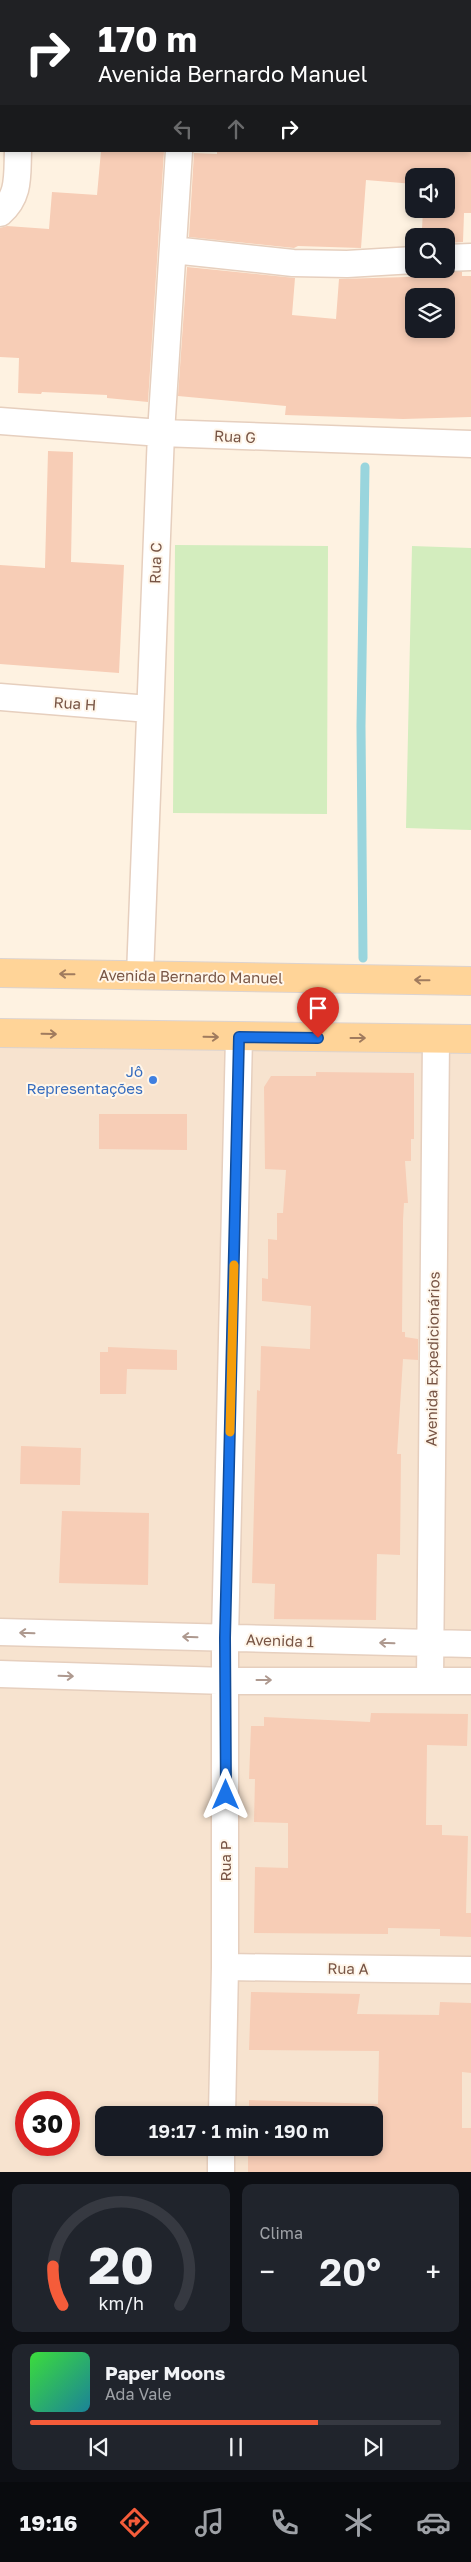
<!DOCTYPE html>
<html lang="pt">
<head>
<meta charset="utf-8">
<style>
	:root { --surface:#171b24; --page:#20242c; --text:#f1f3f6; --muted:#9ea1a6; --line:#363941; --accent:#f55c3a }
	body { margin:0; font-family:"Golos Text",sans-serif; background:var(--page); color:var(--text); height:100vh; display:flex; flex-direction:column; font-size:19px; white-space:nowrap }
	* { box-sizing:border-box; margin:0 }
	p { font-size:16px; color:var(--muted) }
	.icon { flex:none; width:28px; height:28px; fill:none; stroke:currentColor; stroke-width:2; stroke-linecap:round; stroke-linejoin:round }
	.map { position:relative; height:2172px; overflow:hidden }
	.panel { display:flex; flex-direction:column; gap:12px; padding:12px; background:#0d0f14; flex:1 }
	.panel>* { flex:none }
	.banner { position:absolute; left:0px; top:0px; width:471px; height:152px; box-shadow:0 2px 8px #0003; background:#202124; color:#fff; overflow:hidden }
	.fabs { position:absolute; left:405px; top:168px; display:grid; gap:10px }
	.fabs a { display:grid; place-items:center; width:50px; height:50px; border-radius:10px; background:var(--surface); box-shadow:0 2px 8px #0003; font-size:25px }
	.speed { position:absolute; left:15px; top:2091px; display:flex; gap:10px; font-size:25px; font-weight:700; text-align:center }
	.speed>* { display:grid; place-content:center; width:65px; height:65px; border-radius:50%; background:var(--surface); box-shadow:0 2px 8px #0003; line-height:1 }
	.speed .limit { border:8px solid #d22; background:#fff; color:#111 }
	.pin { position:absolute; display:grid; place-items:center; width:42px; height:42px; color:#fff; margin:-51px -21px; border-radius:50% 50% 50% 0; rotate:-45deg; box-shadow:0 0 5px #0007 }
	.pin .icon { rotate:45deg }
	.me { position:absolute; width:55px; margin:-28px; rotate:0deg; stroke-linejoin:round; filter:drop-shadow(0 0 4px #0008) }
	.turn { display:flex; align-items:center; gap:18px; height:105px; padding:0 15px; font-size:22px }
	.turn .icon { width:65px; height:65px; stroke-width:2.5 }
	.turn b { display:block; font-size:35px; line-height:42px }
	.lanes { display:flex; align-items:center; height:48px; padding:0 15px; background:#0003; justify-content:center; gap:25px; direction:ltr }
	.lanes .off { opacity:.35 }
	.big { font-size:38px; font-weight:600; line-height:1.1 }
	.panel .card { flex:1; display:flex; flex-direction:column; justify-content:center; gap:8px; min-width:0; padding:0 18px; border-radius:10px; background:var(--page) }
	.panel .dial { align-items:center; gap:0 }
	.dial svg { height:130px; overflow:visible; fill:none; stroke:var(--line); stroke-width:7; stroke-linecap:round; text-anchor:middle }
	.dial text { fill:var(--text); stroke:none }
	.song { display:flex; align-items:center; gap:15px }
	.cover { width:60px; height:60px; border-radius:8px; background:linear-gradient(135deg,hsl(120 70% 55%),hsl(190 70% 35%)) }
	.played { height:5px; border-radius:2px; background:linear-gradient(90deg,var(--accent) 70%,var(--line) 70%) }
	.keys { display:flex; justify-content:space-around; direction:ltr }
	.heat { display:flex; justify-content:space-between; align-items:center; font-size:28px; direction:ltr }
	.panel .tiles { flex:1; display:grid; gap:12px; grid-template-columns:1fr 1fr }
	.card:last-child { grid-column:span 2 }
	.trip { position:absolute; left:95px; top:2106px; width:288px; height:50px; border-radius:10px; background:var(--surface); box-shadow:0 2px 8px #0003; font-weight:600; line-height:50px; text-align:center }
	.tab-bar { display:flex; height:80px; justify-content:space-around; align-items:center; background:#090b0e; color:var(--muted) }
	.tab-bar .icon { width:35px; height:35px }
	.tab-bar .active { color:var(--accent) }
	.tab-bar b { font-size:22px; color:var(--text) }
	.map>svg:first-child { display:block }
	.residential { fill:#f7e3cf; fill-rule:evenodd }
	.grass { fill:#d3edbe }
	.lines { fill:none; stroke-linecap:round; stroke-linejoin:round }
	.stream { stroke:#99d5dd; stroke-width:9 }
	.building { fill:#f7cdb6; fill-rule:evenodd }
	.street-casing { stroke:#e6cfbe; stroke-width:29 }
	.primary-casing { stroke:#dcd3cf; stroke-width:30 }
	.street { stroke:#fff; stroke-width:26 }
	.primary { stroke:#ffd498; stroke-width:28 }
	.oneway { stroke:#a07b5e }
	.oneway2 { stroke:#ae998f }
	.route-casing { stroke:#114b97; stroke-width:12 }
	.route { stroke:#1a73e8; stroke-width:9 }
	.slow { stroke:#f59e0b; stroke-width:9 }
	.shop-dot { fill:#3f7fe0; stroke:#fff6ea; stroke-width:2 }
	.labels { text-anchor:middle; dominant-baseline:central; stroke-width:4; stroke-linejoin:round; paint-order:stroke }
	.street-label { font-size:15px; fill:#785545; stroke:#fff6ea }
	.shop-label { font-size:15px; fill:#366cbe; stroke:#fff6ea; text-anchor:end }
</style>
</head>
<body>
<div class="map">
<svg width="471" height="2172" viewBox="0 0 471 2172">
	<rect width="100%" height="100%" fill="#fef2e1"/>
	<!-- residential -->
	<path class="residential" d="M0,1033L471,1039V2172H0ZM26,2102H69V2145H26ZM104,2115H374V2148H104Z"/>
	<!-- grass -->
	<path class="grass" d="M175,545L328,546L327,814L173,813Z
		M412,546L471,548V830L406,828Z"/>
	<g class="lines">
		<!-- stream -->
		<path class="stream" d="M363,958L361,726L365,467"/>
	</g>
	<!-- building -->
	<path class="building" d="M101,151H164L148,402L107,398V395L42,392L41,394L18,393L19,358L0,357V228L7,226L49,229L52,192L97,195Z
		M217,151H471V213H464L463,242L446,243V236H441L442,229H422L423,209H446V176H414V184L366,180L361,248L298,246L294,248L189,237L194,153L217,154Z
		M187,267L295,278L292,315L336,319L339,279L441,276V272H462V276H471V417L403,419L285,415L286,406L178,396ZM414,296H446V329H414Z
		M48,451L73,452L71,562L124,565L119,673L0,664V565L45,568Z
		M316,1072L414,1073V1139H411V1161H405L408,1203H404L403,1220L402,1332H405V1337L418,1339V1360L403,1359L397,1454H401L400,1555L377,1554L376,1620L274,1619L275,1584L252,1583L257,1390L260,1391L261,1346L310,1349L311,1306L262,1301V1278L268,1279V1239L277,1240V1213H283L286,1170L265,1169L264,1087L271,1076H316Z
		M99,1114H187V1150L99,1149Z
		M108,1347L177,1350V1370L127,1369L126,1394H100V1352H108Z
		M21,1446L81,1448L80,1485L20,1484Z
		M62,1511L149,1513L148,1585L59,1583Z
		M371,1713L468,1714L467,1746L427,1745L426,1825H442V1835L468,1836L466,1913H471V1937L440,1936V1929L388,1928V1934L254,1933L255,1867L288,1868V1823L254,1822L255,1779H249L251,1726H264V1717L370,1722Z
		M251,1992L360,1994L357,2014L439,2015L440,2002L471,2003V2073L462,2072V2128H471V2172H248V2148H374V2115H249V2100L378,2104L379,2051L249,2050Z"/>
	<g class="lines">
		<!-- street casing -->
		<g class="street-casing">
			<path id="street" d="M259,0L270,1
				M190,1V0
				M0,29H1
				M470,94L471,89
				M0,213C20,196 17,176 18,151
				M173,250L293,263L347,264L414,260
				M446,258L471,257
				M0,421L161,433L471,444
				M0,697L149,709
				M140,975L161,433L179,151
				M0,1632L471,1644
				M0,1674L226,1681H471
				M430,1680L436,1039
				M225,1967L471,1970
				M222,2115L225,1967V1638L239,1037
				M221,2172V2148"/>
		</g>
		<!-- primary casing -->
		<g class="primary-casing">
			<path id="primary" d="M0,973L471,981
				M0,1033L471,1039"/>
		</g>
		<!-- street -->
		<use href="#street" class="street"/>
		<!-- primary -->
		<use href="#primary" class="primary"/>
	</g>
	<!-- one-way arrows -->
	<defs><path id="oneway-shaft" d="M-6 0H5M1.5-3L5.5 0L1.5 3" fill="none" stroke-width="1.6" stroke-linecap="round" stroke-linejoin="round" transform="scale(1.25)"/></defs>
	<g class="oneway">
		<use href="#oneway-shaft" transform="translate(67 974) rotate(-179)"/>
		<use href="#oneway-shaft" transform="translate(422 980) rotate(-179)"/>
		<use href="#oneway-shaft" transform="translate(49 1034) rotate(1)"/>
		<use href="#oneway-shaft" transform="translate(211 1037) rotate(1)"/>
		<use href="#oneway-shaft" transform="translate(358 1038)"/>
	</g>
	<g class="oneway2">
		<use href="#oneway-shaft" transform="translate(27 1633) rotate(-178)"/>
		<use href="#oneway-shaft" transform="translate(190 1637) rotate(-178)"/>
		<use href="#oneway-shaft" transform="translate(387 1643) rotate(-178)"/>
		<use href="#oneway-shaft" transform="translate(66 1676) rotate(2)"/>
		<use href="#oneway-shaft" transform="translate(264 1680)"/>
	</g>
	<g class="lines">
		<!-- route casing -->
		<g class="route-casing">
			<path id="route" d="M226,1795L225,1638L239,1037L318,1038"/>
		</g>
		<!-- route -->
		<use href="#route" class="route"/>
		<!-- slow -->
		<path class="slow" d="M230,1432L234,1265"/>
	</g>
	<!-- markers -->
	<circle class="shop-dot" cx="153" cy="1080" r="5"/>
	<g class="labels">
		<!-- street labels -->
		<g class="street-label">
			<text transform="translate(235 436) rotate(3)">Rua G</text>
			<text transform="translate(155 563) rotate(-88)">Rua C</text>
			<text transform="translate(75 703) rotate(4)">Rua H</text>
			<text transform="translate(191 976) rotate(1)">Avenida Bernardo Manuel</text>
			<text transform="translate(432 1359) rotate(-89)">Avenida Expedicionários</text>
			<text transform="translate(280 1640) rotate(2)">Avenida 1</text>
			<text transform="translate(225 1861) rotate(-90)">Rua P</text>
			<text transform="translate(348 1968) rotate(1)">Rua A</text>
		</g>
		<!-- shop labels -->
		<g class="shop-label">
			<text x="143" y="1071">Jô<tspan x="143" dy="17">Representações</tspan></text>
		</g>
	</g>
</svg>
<div class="fabs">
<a><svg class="icon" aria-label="sound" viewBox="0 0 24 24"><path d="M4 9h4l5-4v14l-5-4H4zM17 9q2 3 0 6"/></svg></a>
<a><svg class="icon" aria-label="search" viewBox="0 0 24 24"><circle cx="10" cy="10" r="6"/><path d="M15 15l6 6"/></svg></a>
<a><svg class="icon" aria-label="layers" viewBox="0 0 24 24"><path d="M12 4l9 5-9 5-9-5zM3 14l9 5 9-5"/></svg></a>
</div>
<div class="speed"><div class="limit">30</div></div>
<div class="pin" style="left:318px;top:1038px;background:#d93025"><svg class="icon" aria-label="arrive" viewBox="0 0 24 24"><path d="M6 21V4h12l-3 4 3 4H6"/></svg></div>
<svg class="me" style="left:226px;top:1795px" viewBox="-20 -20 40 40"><path d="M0-17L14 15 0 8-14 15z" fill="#1a73e8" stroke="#fff" stroke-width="4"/></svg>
<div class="trip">19:17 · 1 min · 190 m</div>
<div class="banner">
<div class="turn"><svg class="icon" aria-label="right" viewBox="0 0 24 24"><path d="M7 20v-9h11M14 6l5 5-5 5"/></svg><div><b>170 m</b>Avenida Bernardo Manuel</div></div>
<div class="lanes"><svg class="icon off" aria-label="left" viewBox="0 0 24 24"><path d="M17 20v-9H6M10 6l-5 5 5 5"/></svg><svg class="icon off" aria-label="ahead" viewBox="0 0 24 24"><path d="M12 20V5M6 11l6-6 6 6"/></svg><svg class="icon" aria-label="right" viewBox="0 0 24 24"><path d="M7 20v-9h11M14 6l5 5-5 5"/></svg></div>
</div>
</div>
<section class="panel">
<div class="tiles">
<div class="card dial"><svg viewBox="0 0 100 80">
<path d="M14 69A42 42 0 1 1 86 69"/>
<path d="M14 69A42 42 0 0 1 8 45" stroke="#f55c3a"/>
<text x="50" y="56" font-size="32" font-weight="700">20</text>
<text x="50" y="72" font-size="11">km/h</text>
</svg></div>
<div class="card"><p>Clima</p>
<div class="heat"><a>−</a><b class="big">20°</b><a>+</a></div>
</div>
<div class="card">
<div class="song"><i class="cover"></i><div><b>Paper Moons</b><p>Ada Vale</p></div></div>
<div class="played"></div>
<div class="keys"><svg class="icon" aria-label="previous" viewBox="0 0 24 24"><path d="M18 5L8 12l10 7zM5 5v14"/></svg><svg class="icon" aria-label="pause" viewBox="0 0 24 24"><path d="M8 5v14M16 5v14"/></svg><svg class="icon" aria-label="next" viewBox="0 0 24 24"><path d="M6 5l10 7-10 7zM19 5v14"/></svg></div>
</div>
</div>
</section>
<nav class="tab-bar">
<b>19:16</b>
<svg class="icon active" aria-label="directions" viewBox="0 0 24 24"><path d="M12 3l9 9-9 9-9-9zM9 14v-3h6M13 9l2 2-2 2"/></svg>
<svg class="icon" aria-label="music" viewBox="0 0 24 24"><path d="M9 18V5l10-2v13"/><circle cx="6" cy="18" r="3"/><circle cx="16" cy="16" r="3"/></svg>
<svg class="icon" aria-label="phone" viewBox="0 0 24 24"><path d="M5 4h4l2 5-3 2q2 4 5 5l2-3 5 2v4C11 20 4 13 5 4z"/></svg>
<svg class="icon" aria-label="climate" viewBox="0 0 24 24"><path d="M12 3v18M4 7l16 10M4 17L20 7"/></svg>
<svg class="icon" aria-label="car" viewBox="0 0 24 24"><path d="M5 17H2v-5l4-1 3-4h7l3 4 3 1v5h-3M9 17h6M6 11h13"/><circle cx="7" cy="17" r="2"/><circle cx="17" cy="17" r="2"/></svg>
</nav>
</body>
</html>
